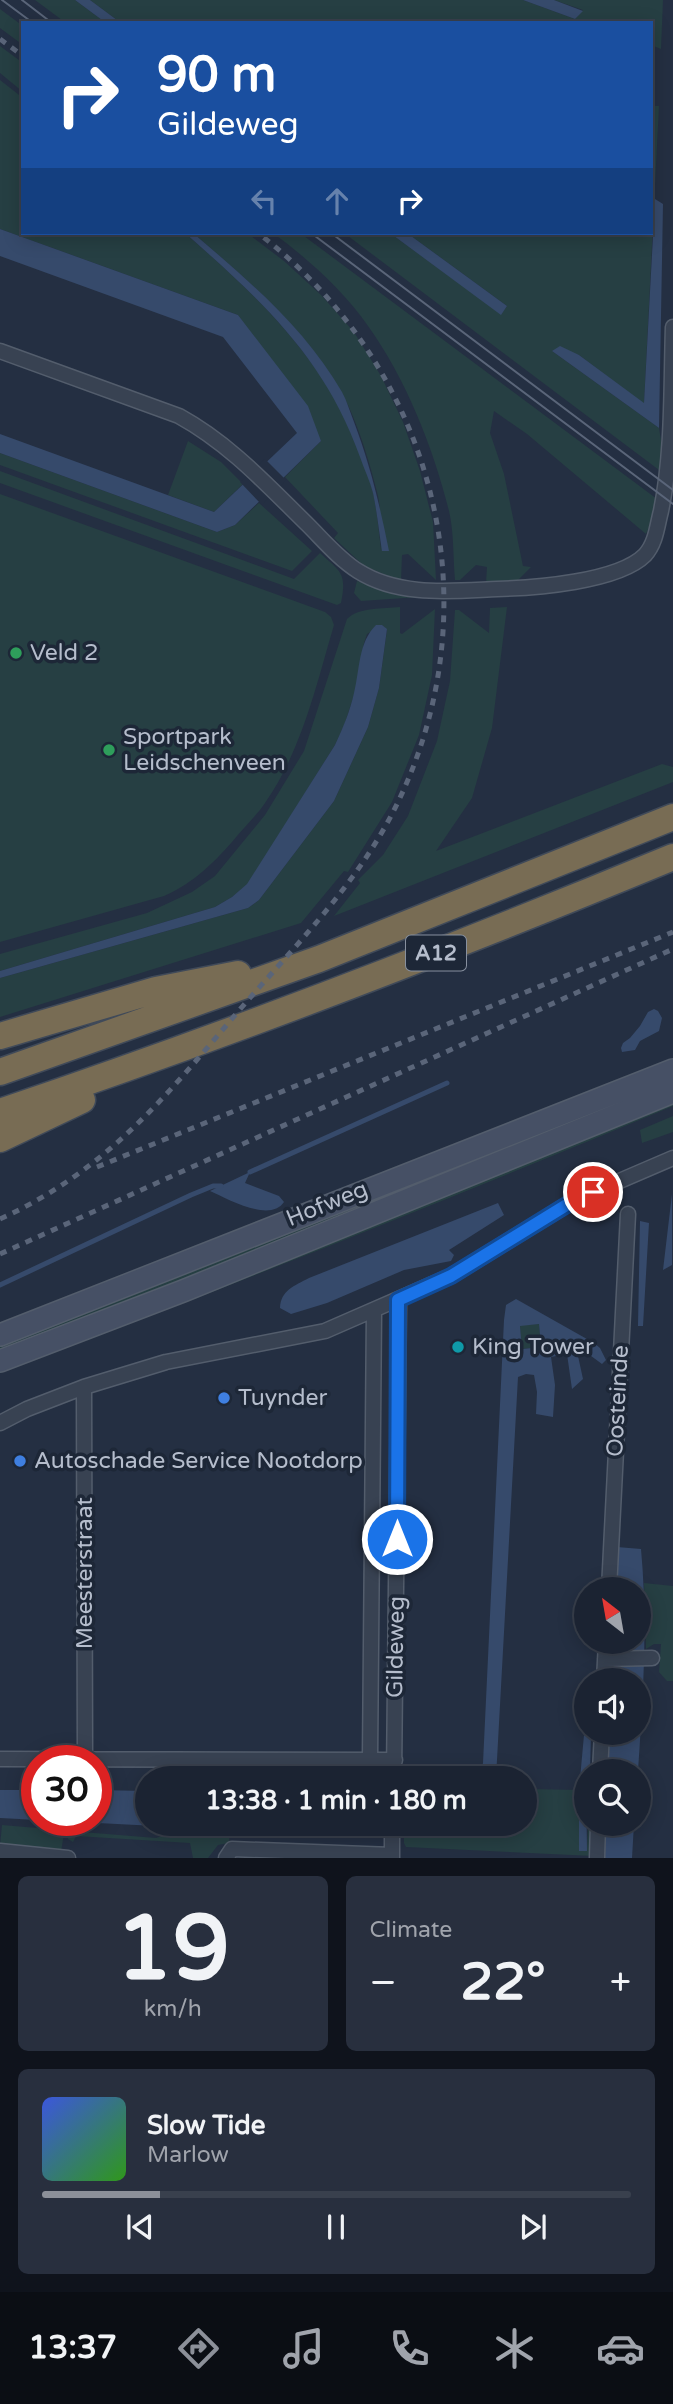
<!DOCTYPE html>
<html lang="en">
<head>
<meta charset="utf-8">
<style>
	:root { --surface:#1b2332; --page:#282f3e; --text:#f1f3f6; --muted:#a0a4ac; --line:#39404d; --accent:#8c9099 }
	body { margin:0; font-family:"Varela Round",sans-serif; background:var(--page); color:var(--text); height:100vh; display:flex; flex-direction:column; font-size:26px; white-space:nowrap }
	* { box-sizing:border-box; margin:0 }
	p { font-size:23px; color:var(--muted) }
	.icon { flex:none; width:38px; height:38px; fill:none; stroke:currentColor; stroke-width:2; stroke-linecap:round; stroke-linejoin:round }
	.map { position:relative; height:1858px; overflow:hidden }
	.panel { display:flex; flex-direction:column; gap:18px; padding:18px; background:#0f131c; flex:1 }
	.panel>* { flex:none }
	.banner { position:absolute; left:21px; top:21px; width:632px; height:214px; border-radius:0px; box-shadow:0 4px 18px #0003,0 0 0 2px var(--line); background:#1a4fa0; color:#fff; overflow:hidden }
	.needle { width:46px; rotate:329deg }
	.fabs { position:absolute; left:574px; top:1577px; display:grid; gap:14px }
	.fabs a { display:grid; place-items:center; width:77px; height:77px; border-radius:50%; background:var(--surface); box-shadow:0 4px 18px #0003,0 0 0 2px var(--line); font-size:35px }
	.speed { position:absolute; left:21px; top:1745px; display:flex; gap:14px; font-size:35px; font-weight:700; text-align:center }
	.speed>* { display:grid; place-content:center; width:91px; height:91px; border-radius:50%; background:var(--surface); box-shadow:0 4px 18px #0003,0 0 0 2px var(--line); line-height:1 }
	.speed .limit { border:10px solid #d22; background:#fff; color:#111 }
	.pin { position:absolute; display:grid; place-items:center; width:60px; height:60px; color:#fff; margin:-30px; border:4px solid #fff; border-radius:50%; box-shadow:0 2px 7px #0007 }
	.me { position:absolute; width:77px; margin:-38px; rotate:0deg; stroke-linejoin:round; filter:drop-shadow(0 0 5px #0008) }
	.turn { display:flex; align-items:center; gap:24px; height:147px; padding:0 21px; font-size:32px }
	.turn .icon { width:91px; height:91px; stroke-width:2.5 }
	.turn b { display:block; font-size:49px; line-height:60px }
	.lanes { display:flex; align-items:center; height:66px; padding:0 21px; background:#0003; justify-content:center; gap:35px; direction:ltr }
	.lanes .off { opacity:.35 }
	.big { font-size:52px; font-weight:700; line-height:1.1 }
	.panel .tile { flex:1; display:flex; flex-direction:column; justify-content:center; gap:10px; min-width:0; padding:0 24px; border-radius:10px; background:var(--page) }
	.panel .dial { align-items:center; gap:0 }
	.dial b { font-size:91px; line-height:1 }
	.song { display:flex; align-items:center; gap:21px }
	.cover { width:84px; height:84px; border-radius:10px; background:linear-gradient(135deg,hsl(230 70% 55%),hsl(110 70% 35%)) }
	.played { height:7px; border-radius:4px; background:linear-gradient(90deg,var(--accent) 20%,var(--line) 20%) }
	.keys { display:flex; justify-content:space-around; direction:ltr }
	.heat { display:flex; justify-content:space-between; align-items:center; font-size:38px; direction:ltr }
	.panel .tiles { flex:1; display:grid; gap:18px; grid-template-columns:1fr 1fr }
	.tile:last-child { grid-column:span 2 }
	.trip { position:absolute; left:135px; top:1766px; width:402px; height:70px; border-radius:35px; background:var(--surface); box-shadow:0 4px 18px #0003,0 0 0 2px var(--line); font-weight:700; line-height:70px; text-align:center }
	.menu { display:flex; height:112px; justify-content:space-around; align-items:center; background:#0b0e14; color:var(--muted) }
	.menu .icon { width:49px; height:49px }
	.menu .selected { color:var(--accent) }
	.menu b { font-size:32px; color:var(--text) }
	.map>svg:first-child { display:block }
	.green { fill:#263f43 }
	.water { fill:#364a6b; fill-rule:evenodd }
	.pier { fill:#242f42 }
	.lines { fill:none; stroke-linecap:round; stroke-linejoin:round }
	.stream { stroke:#364a6b; stroke-width:5 }
	.street-casing { stroke:#535d6c; stroke-width:17 }
	.secondary-casing { stroke:#535d6c; stroke-width:24 }
	.highway-casing { stroke:#404a59; stroke-width:29 }
	.street { stroke:#384252; stroke-width:14 }
	.secondary { stroke:#465065; stroke-width:21 }
	.highway { stroke:#786c54; stroke-width:26 }
	.tram { stroke:#5a6579; stroke-width:2 }
	.rail { stroke:#5a6579; stroke-width:5; stroke-dasharray:7 7; stroke-linecap:butt }
	.route-casing { stroke:#114b97; stroke-width:18 }
	.route { stroke:#1a73e8; stroke-width:12 }
	.leisure-dot { fill:#2e9e5b; stroke:#1d2737; stroke-width:2.5 }
	.culture-dot { fill:#0f9aa8; stroke:#1d2737; stroke-width:2.5 }
	.shop-dot { fill:#3f7fe0; stroke:#1d2737; stroke-width:2.5 }
	.labels { text-anchor:middle; dominant-baseline:central; stroke-width:7; stroke-linejoin:round; paint-order:stroke }
	.shield { fill:#1d2737; stroke:#87909f; stroke-width:2 }
	.shield-label { font-size:21px; font-weight:bold; fill:#b5bdcc }
	.poi-label { font-size:23px; fill:#b5bdcc; stroke:#1d2737; text-anchor:start }
	.street-label { font-size:23px; fill:#b5bdcc; stroke:#1d2737 }
</style>
</head>
<body>
<div class="map">
<svg width="673" height="1858" viewBox="0 0 673 1858">
	<rect width="100%" height="100%" fill="#242f42"/>
	<!-- green -->
	<path class="green" d="M35,0H75L106,23H66Z
		M90,0H523L575,19L583,10L554,0H663L661,49L651,45V23H590L581,20L580,23H121Z
		M0,9L23,26V45L0,28Z
		M0,46L23,63V92L0,73Z
		M0,80L23,98V233H185C269,306 345,380 373,492C377,511 379,532 381,551C380,532 382,510 377,492C370,463 356,417 341,392C304,328 248,280 193,233H247L284,261L321,295L354,332L381,376L403,422L420,471L433,522L436,580L408,554L402,555L401,581L364,566L334,538L338,533L285,477L321,441L238,315L0,229Z
		M651,106H659L644,404L579,355L552,351L659,428L667,476L344,233H390L501,314L507,306L407,233H651Z
		M273,233H300L661,502L646,534L527,434L494,411L490,433L504,474L523,566L531,567L518,580L486,583L487,567L476,565L460,580H455C453,557 454,532 449,511C433,447 406,379 368,326C344,291 307,258 273,233Z
		M188,441L221,462L243,484L214,512L168,495Z
		M0,453L217,532L235,525L259,503L312,551L292,571L0,465Z
		M0,471L294,579L320,553C341,572 347,573 341,603L337,605L0,483Z
		M0,494L325,612L331,617L334,625C316,686 302,750 265,803C257,815 246,825 237,836C216,861 194,883 164,896L0,942Z
		M357,581L395,595L420,597L361,601L354,593Z
		M400,607V633L402,634L435,609L432,675L419,735L392,802L348,872L344,871L301,923L0,1017V978L248,908L259,900L334,801L368,727L379,688L387,630L382,625L367,634L364,643L355,692L344,726L335,745L248,884L232,897L215,907L0,971V954L147,913L192,892L215,876L265,815L304,751L347,619C359,607 383,609 400,607Z
		M507,607L492,728L472,798L436,851L662,764L673,767V782L334,916L360,883L358,880L383,855L408,816L437,741L450,681L455,610H459L489,633L490,608Z
		M673,1073V1087L0,1354V1342Z
		M673,1099V1106C450,1199 226,1288 0,1373V1367Z
		M673,1116V1132L642,1143L640,1130Z
		M539,1324L541,1347L521,1349L520,1325Z
		M644,1583L673,1586V1681H667L659,1672L661,1644H654L646,1649Z
		M525,1789L579,1790V1851H587L588,1824H594L593,1856L406,1847L404,1843V1824H525Z
		M198,1824H230L229,1843L218,1845L208,1858H193L190,1843L76,1836L73,1842L68,1839V1833L70,1831L156,1838Z
		M2,1825L61,1830L64,1833L61,1852L0,1846Z"/>
	<!-- water -->
	<path class="water" d="M75,0H90L121,23H106Z
		M523,0H554L583,11L575,19Z
		M655,199L663,204L659,428L552,351L560,346L579,355L644,403Z
		M0,229L238,315L308,406L321,441L235,525L217,532L0,453V434L214,512L297,433L223,337L0,256Z
		M185,233H193C248,280 305,328 342,392C347,401 350,412 354,422C370,464 380,506 389,551H382C379,532 377,512 373,493C370,481 364,469 360,457C325,358 261,300 185,233Z
		M390,233H407L507,306L501,315Z
		M376,625H382L387,629L379,688L368,727L334,801L259,900L248,908L0,978V971L215,907L232,897L247,884L335,745C343,728 350,711 354,693C360,669 358,643 376,625Z
		M654,1009L658,1011L662,1018L659,1031L640,1041L635,1050L622,1052L621,1048L623,1043L630,1038L640,1026L648,1012Z
		M250,1172L245,1183L279,1196L284,1202C270,1223 228,1199 210,1191Z
		M672,1194V1265L663,1270Z
		M498,1203L504,1215L449,1250L454,1255L451,1261L404,1270L327,1303L291,1314L280,1308C281,1290 294,1286 309,1278Z
		M640,1221L649,1223L643,1326H638Z
		M516,1299L594,1343L600,1348L606,1360L602,1364L587,1353L578,1356L583,1379L572,1389L567,1354L551,1357L555,1385L553,1417L536,1414L537,1392L534,1375L526,1374L518,1377L496,1778H479L483,1763L504,1320L506,1305ZM539,1324L541,1347L522,1349L520,1326Z
		M617,1547L641,1549C648,1624 643,1697 638,1771H608L610,1733L639,1732V1680H612L614,1642H639V1589H616Z
		M584,1735H591L590,1771H586L587,1851H579V1790Z
		M0,1790H37V1820H96V1790L147,1791V1824H168L156,1826L0,1818Z
		M606,1824H634L632,1858H605Z"/>
	<!-- pier -->
	<path class="pier" d="M265,459L286,480L262,505L240,482Z"/>
	<g class="lines">
		<!-- stream -->
		<path class="stream" d="M250,1172L447,1083
			M0,1285L191,1195L213,1186H221"/>
		<!-- street casing -->
		<g class="street-casing">
			<path id="street" d="M0,351L179,416C230,444 267,485 308,525C324,541 339,559 358,571C399,597 451,591 497,589C534,588 618,582 645,555C656,543 657,526 661,511C673,451 671,389 673,327
				M84,1387L85,1759
				M0,1423L27,1409L84,1387L166,1362L325,1331L451,1276L573,1201L673,1158
				M609,1589L628,1214
				M605,1659L652,1658
				M604,1680L606,1642
				M0,1759L395,1760
				M370,1759L374,1311
				M600,1771L602,1732
				M394,1778L399,1300
				M0,1851L68,1858
				M226,1858L232,1849L392,1855
				M392,1858V1824
				M597,1858L598,1824"/>
		</g>
		<!-- secondary casing -->
		<g class="secondary-casing">
			<path id="secondary" d="M0,1335L673,1070
				M0,1361L183,1291L673,1092"/>
		</g>
		<!-- highway casing -->
		<g class="highway-casing">
			<path id="highway" d="M0,1036L156,990L238,974
				M0,1072L319,959L673,817
				M0,1112C228,1035 451,949 673,857
				M0,1139L82,1100"/>
		</g>
		<!-- street -->
		<use href="#street" class="street"/>
		<!-- secondary -->
		<use href="#secondary" class="secondary"/>
		<!-- highway -->
		<use href="#highway" class="highway"/>
		<!-- tram -->
		<path class="tram" d="M2,0L33,23
			M22,0L52,23
			M311,233L673,504
			M331,233L673,490"/>
		<!-- rail -->
		<path class="rail" d="M0,39L23,56
			M97,1167L673,932
			M0,1219C108,1170 167,1095 242,1007C295,946 354,887 392,814C497,611 438,371 258,233
			M0,1254L673,949"/>
	</g>
	<g class="lines">
		<!-- route casing -->
		<g class="route-casing">
			<path id="route" d="M397,1539L398,1300L451,1276L573,1201L593,1192"/>
		</g>
		<!-- route -->
		<use href="#route" class="route"/>
	</g>
	<!-- markers -->
	<g class="leisure-dot">
		<circle cx="16" cy="653" r="7"/>
		<circle cx="109" cy="750" r="7"/>
	</g>
	<circle class="culture-dot" cx="458" cy="1347" r="7"/>
	<g class="shop-dot">
		<circle cx="224" cy="1398" r="7"/>
		<circle cx="20" cy="1461" r="7"/>
	</g>
	<g class="labels">
		<!-- shield labels -->
		<rect class="shield" x="406" y="935.5" width="60" height="35" rx="5"/>
		<g class="shield-label">
			<text x="436" y="953">A12</text>
		</g>
		<!-- poi labels -->
		<g class="poi-label">
			<text x="30" y="653">Veld 2</text>
			<text x="123" y="737">Sportpark<tspan x="123" dy="26">Leidschenveen</tspan></text>
			<text x="472" y="1347">King Tower</text>
			<text x="238" y="1398">Tuynder</text>
			<text x="34" y="1461">Autoschade Service Nootdorp</text>
		</g>
		<!-- street labels -->
		<g class="street-label">
			<text transform="translate(327 1204) rotate(-22)">Hofweg</text>
			<text transform="translate(618 1401) rotate(-87)">Oosteinde</text>
			<text transform="translate(85 1573) rotate(-90)">Meesterstraat</text>
			<text transform="translate(396 1647) rotate(-89)">Gildeweg</text>
		</g>
	</g>
</svg>
<div class="fabs">
<a><svg class="needle" viewBox="-14 -14 28 28"><path d="M0-13l5 13h-10z" fill="#e53935"/><path d="M0 13l5-13h-10z" fill="#a0a4ac"/></svg></a>
<a><svg class="icon" aria-label="sound" viewBox="0 0 24 24"><path d="M4 9h4l5-4v14l-5-4H4zM17 9q2 3 0 6"/></svg></a>
<a><svg class="icon" aria-label="search" viewBox="0 0 24 24"><circle cx="10" cy="10" r="6"/><path d="M15 15l6 6"/></svg></a>
</div>
<div class="speed"><div class="limit">30</div></div>
<div class="pin" style="left:593px;top:1192px;background:#d93025"><svg class="icon" aria-label="arrive" viewBox="0 0 24 24"><path d="M6 21V4h12l-3 4 3 4H6"/></svg></div>
<svg class="me" style="left:397px;top:1539px" viewBox="-20 -20 40 40"><circle r="17" fill="#1a73e8" stroke="#fff" stroke-width="3"/><path d="M0-11L8 9 0 5-8 9z" fill="#fff"/></svg>
<div class="trip">13:38 · 1 min · 180 m</div>
<div class="banner">
<div class="turn"><svg class="icon" aria-label="right" viewBox="0 0 24 24"><path d="M7 20v-9h11M14 6l5 5-5 5"/></svg><div><b>90 m</b>Gildeweg</div></div>
<div class="lanes"><svg class="icon off" aria-label="left" viewBox="0 0 24 24"><path d="M17 20v-9H6M10 6l-5 5 5 5"/></svg><svg class="icon off" aria-label="ahead" viewBox="0 0 24 24"><path d="M12 20V5M6 11l6-6 6 6"/></svg><svg class="icon" aria-label="right" viewBox="0 0 24 24"><path d="M7 20v-9h11M14 6l5 5-5 5"/></svg></div>
</div>
</div>
<section class="panel">
<div class="tiles">
<div class="tile dial"><b>19</b><p>km/h</p></div>
<div class="tile"><p>Climate</p>
<div class="heat"><a>−</a><b class="big">22°</b><a>+</a></div>
</div>
<div class="tile">
<div class="song"><i class="cover"></i><div><b>Slow Tide</b><p>Marlow</p></div></div>
<div class="played"></div>
<div class="keys"><svg class="icon" aria-label="previous" viewBox="0 0 24 24"><path d="M18 5L8 12l10 7zM5 5v14"/></svg><svg class="icon" aria-label="pause" viewBox="0 0 24 24"><path d="M8 5v14M16 5v14"/></svg><svg class="icon" aria-label="next" viewBox="0 0 24 24"><path d="M6 5l10 7-10 7zM19 5v14"/></svg></div>
</div>
</div>
</section>
<nav class="menu">
<b>13:37</b>
<svg class="icon selected" aria-label="directions" viewBox="0 0 24 24"><path d="M12 3l9 9-9 9-9-9zM9 14v-3h6M13 9l2 2-2 2"/></svg>
<svg class="icon" aria-label="music" viewBox="0 0 24 24"><path d="M9 18V5l10-2v13"/><circle cx="6" cy="18" r="3"/><circle cx="16" cy="16" r="3"/></svg>
<svg class="icon" aria-label="phone" viewBox="0 0 24 24"><path d="M5 4h4l2 5-3 2q2 4 5 5l2-3 5 2v4C11 20 4 13 5 4z"/></svg>
<svg class="icon" aria-label="climate" viewBox="0 0 24 24"><path d="M12 3v18M4 7l16 10M4 17L20 7"/></svg>
<svg class="icon" aria-label="car" viewBox="0 0 24 24"><path d="M5 17H2v-5l4-1 3-4h7l3 4 3 1v5h-3M9 17h6M6 11h13"/><circle cx="7" cy="17" r="2"/><circle cx="17" cy="17" r="2"/></svg>
</nav>
</body>
</html>
